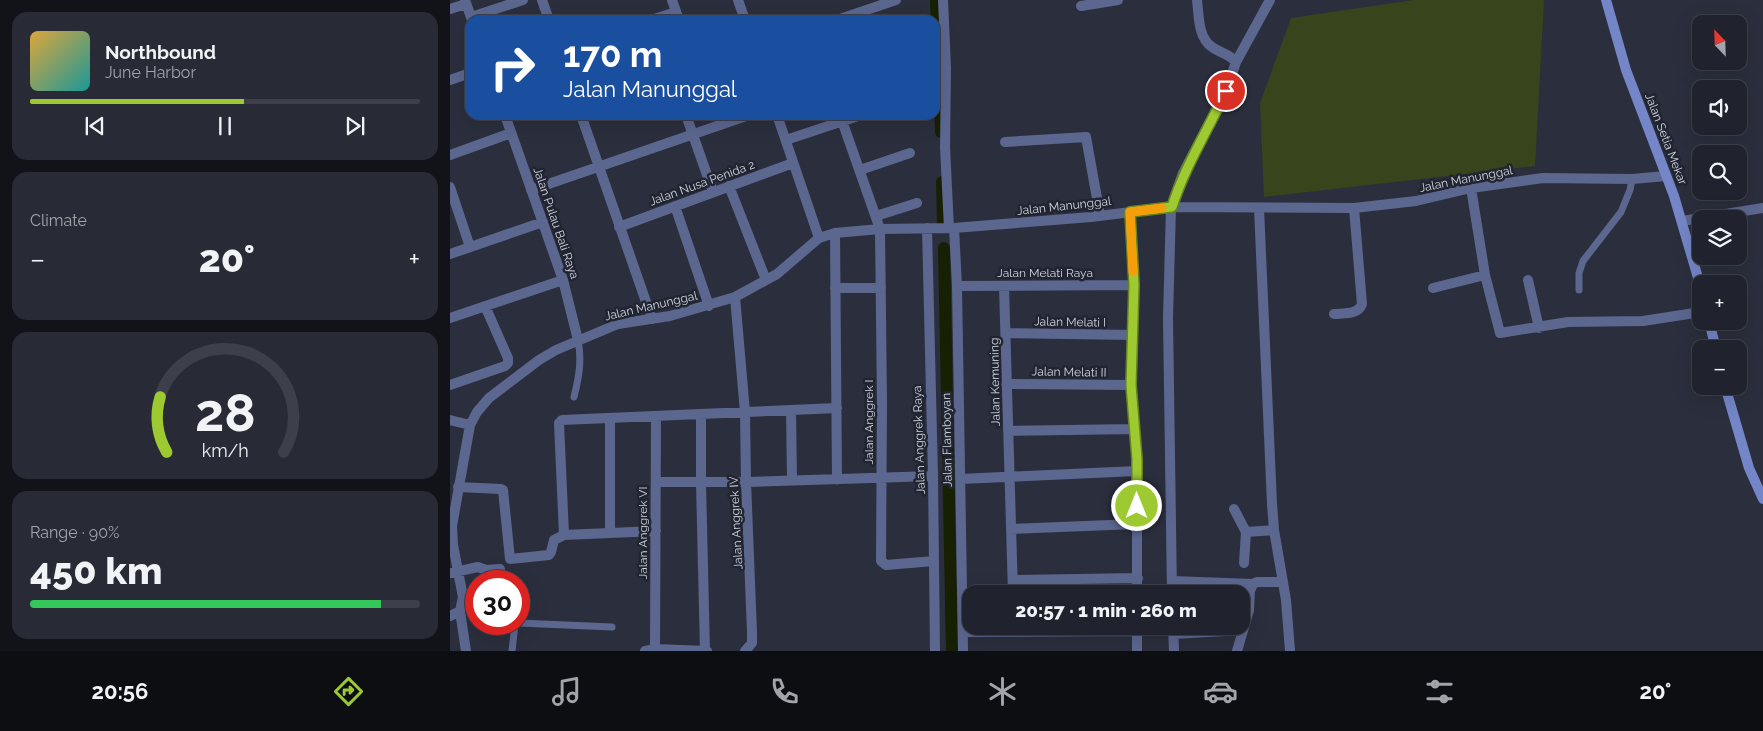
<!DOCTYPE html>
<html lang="en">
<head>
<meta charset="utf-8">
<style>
	:root { --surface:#20232e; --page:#282b36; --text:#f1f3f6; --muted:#a2a4aa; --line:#3d404a; --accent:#9dca31 }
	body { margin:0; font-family:Raleway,sans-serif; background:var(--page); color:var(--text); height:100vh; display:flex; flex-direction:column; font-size:19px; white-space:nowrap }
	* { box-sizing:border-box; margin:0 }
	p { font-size:16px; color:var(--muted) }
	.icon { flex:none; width:28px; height:28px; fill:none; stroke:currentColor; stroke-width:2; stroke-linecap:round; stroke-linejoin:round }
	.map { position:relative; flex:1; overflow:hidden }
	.drawer { display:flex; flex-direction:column; gap:12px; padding:12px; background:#121319; width:450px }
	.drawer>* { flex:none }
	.top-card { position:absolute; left:15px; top:15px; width:475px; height:105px; border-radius:15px; box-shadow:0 5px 20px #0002,0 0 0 1px var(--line); background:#1a4fa0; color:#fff; overflow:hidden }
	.needle { width:32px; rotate:337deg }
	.tools { position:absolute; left:1242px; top:15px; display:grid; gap:10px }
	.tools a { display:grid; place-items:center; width:55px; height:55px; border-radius:10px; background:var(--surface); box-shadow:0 5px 20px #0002,0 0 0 1px var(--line); font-size:25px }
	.speed { position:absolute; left:15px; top:570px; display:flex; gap:10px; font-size:25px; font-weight:700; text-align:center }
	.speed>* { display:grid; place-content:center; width:65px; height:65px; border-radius:50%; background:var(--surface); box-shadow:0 5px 20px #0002,0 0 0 1px var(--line); line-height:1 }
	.speed .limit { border:8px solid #d22; background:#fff; color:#111 }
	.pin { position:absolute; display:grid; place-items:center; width:42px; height:42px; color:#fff; margin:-21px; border:2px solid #fff; border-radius:50%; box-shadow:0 1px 5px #0007 }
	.me { position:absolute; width:55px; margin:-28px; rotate:0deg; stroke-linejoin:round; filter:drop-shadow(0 0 4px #0008) }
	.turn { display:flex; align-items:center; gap:18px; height:105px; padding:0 15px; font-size:22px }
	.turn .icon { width:65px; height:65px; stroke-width:2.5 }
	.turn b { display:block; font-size:35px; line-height:42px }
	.big { font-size:38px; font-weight:800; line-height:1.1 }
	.drawer .widget { flex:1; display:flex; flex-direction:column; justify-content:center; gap:8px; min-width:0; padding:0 18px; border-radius:15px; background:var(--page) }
	.drawer .dial { align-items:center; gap:0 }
	.dial svg { height:130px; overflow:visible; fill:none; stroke:var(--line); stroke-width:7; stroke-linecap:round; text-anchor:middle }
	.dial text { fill:var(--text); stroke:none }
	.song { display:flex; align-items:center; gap:15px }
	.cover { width:60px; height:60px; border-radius:8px; background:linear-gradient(135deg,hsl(40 70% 55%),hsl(180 70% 35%)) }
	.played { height:5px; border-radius:2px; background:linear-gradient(90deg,var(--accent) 55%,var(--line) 55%) }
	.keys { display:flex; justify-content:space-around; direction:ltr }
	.heat { display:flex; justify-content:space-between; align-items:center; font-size:28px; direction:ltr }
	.charge { height:8px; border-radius:4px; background:linear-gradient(90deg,#34c759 90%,var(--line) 0) }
	.trip { position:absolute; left:512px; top:585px; width:288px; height:50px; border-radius:15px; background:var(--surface); box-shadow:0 5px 20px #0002,0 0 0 1px var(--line); font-weight:800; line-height:50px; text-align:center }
	.tab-bar { display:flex; height:80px; justify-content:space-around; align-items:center; background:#0d0e12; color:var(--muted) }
	.tab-bar .icon { width:35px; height:35px }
	.tab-bar .active { color:var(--accent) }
	.tab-bar b { font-size:22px; color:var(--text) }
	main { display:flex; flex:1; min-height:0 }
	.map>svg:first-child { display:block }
	.green { fill:#37441c }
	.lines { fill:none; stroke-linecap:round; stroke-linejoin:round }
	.canal { stroke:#172003; stroke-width:12 }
	.lane { stroke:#5c6790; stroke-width:7 }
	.street { stroke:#5c6790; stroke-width:10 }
	.secondary { stroke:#7486c7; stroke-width:10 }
	.route-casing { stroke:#668320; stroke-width:12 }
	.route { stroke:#9dca31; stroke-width:9 }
	.slow { stroke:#f59e0b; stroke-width:9 }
	.labels { text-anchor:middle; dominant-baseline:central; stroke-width:5; stroke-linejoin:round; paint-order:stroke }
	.street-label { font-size:12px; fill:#d1d4dd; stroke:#212532 }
</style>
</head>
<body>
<main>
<section class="drawer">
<div class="widget">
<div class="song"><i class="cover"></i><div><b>Northbound</b><p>June Harbor</p></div></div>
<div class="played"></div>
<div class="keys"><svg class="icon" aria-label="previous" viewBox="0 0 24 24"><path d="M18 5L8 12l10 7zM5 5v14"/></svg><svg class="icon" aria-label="pause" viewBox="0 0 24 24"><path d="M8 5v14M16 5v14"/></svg><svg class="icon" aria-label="next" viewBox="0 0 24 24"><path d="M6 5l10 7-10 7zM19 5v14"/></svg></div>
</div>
<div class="widget"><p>Climate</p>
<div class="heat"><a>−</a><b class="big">20°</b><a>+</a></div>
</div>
<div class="widget dial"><svg viewBox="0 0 100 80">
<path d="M14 69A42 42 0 1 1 86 69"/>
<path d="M14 69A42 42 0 0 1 10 35" stroke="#9dca31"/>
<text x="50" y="56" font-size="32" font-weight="700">28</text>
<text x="50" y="72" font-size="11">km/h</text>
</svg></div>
<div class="widget"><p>Range · 90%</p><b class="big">450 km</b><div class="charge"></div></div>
</section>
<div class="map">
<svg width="1313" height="651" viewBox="0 0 1313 651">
	<rect width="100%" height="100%" fill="#2b2f3d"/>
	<!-- green -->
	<path class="green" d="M964,0H1094L1085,166L814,197L810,103L841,18Z"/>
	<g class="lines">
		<!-- canal -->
		<path class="canal" d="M486,0L491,132
			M492,182L493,222
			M494,248L502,651"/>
		<!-- lane -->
		<path class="lane" d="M1129,290V273L1133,261L1171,212L1180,190L1182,179
			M124,397C129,377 132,360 128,340
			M13,597L26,598
			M69,623L162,627
			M62,651L65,624"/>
		<!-- street -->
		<path class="street" d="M15,0L22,20
			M92,0L99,20
			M222,0L229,20
			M288,0L295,20
			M493,0L496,68L495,147L499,228
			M747,0C749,16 748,38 762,47C770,53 780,54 786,62
			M631,6L668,0
			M0,9L16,4
			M21,17L73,0
			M201,20L226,12
			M387,20L446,0
			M0,80L20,73
			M55,115L113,280L128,340
			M131,115L202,319
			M236,115L263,192
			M327,115L369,238
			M390,115L430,229L432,403L431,561L436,565L484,561
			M336,140L411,115
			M555,142L636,137L650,215
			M0,155L61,133
			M410,170L460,153
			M279,186L316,280
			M0,187L20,247
			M1021,188L1035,275L1050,333L1118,322L1193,321L1251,312
			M81,190L299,115
			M225,206L259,306
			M809,208L822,504L824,530L836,600L840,651
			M680,212L684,285L681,385L687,459V594
			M426,216L467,203
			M1232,221L1313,208
			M169,227L343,163
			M477,228L483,476L485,651
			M504,228L507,286L513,651
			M385,233L387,480
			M0,254L93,222
			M1078,280L1089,328
			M507,286L684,285
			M554,286L563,594
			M385,288H431
			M983,288L1035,275
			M285,297L295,412L296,482L302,632V643L295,651
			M884,314C894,313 908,315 912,304L904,208
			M0,318L113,280
			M556,333L683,335
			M556,384L681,385
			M0,385L55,366L58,363V358L35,306
			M341,410L342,480
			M251,414V483L255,651
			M160,418V532
			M0,420L20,425
			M558,431L685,429
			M510,479L687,471
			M206,482H296L483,476
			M8,487L51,489L53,490L60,559L99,555L101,552L104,540L114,535L206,531
			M784,509L796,532L794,563
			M561,529L686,524
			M796,532L824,530
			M114,535L109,423L112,420L387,408
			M0,573L28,567L36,570L50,569
			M563,580L688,578
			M722,581L803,584
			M722,594L718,318L721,207L733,173L776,91L786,62L820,0
			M0,616L10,611
			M723,626L724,651
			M513,632L687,631
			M724,634L792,630
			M205,649L206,416
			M16,651L10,611L13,597L3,545L2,526L20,425L27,412L39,398L89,360L106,350L168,324L220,316L285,297L327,274L369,238L385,233L430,229L504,228L641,217L721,207L904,208L966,201L1021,188L1093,178L1182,179L1216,176
			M195,651L205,649L257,651
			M687,651V626
			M787,651L799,610L800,591L803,584L807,582H833"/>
		<!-- secondary -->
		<path class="secondary" d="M1156,0L1176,70L1224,196L1251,288
			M1259,321L1266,349
			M1275,386L1299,468L1313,499"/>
	</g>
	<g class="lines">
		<!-- route casing -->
		<g class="route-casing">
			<path id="route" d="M687,506V459L681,385L684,285L680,212L722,207C735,166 758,130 776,91"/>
		</g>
		<!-- route -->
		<use href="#route" class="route"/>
		<!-- slow -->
		<path class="slow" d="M683,272L680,212L712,208"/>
	</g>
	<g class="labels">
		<!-- street labels -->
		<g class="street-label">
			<text transform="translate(1216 139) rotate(69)">Jalan Setia Mekar</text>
			<text transform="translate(1016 179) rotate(-11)">Jalan Manunggal</text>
			<text transform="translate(252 183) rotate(-20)">Jalan Nusa Penida 2</text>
			<text transform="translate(614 206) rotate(-6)">Jalan Manunggal</text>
			<text transform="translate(106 223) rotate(71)">Jalan Pulau Bali Raya</text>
			<text x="595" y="273">Jalan Melati Raya</text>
			<text transform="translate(201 306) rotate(-13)">Jalan Manunggal</text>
			<text transform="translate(620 322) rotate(1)">Jalan Melati I</text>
			<text transform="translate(619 372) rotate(1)">Jalan Melati II</text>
			<text transform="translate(545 382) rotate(-91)">Jalan Kemuning</text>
			<text transform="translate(419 422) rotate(-90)">Jalan Anggrek I</text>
			<text transform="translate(469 440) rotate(-92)">Jalan Anggrek Raya</text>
			<text transform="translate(497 440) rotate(-91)">Jalan Flamboyan</text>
			<text transform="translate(286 523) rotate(-93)">Jalan Anggrek IV</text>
			<text transform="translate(193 533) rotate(-90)">Jalan Anggrek VI</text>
		</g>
	</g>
</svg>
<div class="tools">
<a><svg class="needle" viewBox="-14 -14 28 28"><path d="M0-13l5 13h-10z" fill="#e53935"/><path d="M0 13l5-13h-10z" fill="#a2a4aa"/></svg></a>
<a><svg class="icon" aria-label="sound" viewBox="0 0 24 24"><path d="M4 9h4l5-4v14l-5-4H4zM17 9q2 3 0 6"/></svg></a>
<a><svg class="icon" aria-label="search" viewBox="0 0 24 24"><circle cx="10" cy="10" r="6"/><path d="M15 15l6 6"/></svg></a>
<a><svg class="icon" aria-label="layers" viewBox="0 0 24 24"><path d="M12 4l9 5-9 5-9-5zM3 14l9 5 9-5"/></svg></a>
<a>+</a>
<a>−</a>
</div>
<div class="speed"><div class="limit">30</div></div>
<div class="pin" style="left:776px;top:91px;background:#d93025"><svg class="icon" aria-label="arrive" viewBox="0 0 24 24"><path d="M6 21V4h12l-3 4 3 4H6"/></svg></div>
<svg class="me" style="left:687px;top:506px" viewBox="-20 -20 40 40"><circle r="17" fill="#9dca31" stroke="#fff" stroke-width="3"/><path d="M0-11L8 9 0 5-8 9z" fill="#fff"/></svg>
<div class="trip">20:57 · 1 min · 260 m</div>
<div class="top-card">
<div class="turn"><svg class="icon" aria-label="right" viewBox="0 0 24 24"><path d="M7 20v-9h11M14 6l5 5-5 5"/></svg><div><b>170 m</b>Jalan Manunggal</div></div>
</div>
</div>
</main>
<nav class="tab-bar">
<b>20:56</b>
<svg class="icon active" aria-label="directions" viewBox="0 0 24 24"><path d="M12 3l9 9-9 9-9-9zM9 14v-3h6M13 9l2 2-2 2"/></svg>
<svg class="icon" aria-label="music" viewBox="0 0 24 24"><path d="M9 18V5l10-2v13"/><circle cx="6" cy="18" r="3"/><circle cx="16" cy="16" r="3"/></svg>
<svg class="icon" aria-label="phone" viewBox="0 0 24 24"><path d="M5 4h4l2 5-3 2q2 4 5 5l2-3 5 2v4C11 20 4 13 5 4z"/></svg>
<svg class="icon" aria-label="climate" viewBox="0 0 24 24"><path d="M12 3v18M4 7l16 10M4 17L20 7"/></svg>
<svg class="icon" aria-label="car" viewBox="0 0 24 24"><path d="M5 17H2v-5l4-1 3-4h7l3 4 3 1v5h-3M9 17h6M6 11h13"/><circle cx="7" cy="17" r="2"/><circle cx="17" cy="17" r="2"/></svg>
<svg class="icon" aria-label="filters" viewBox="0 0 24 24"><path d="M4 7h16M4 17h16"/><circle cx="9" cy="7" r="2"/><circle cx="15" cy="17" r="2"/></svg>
<b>20°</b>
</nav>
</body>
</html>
